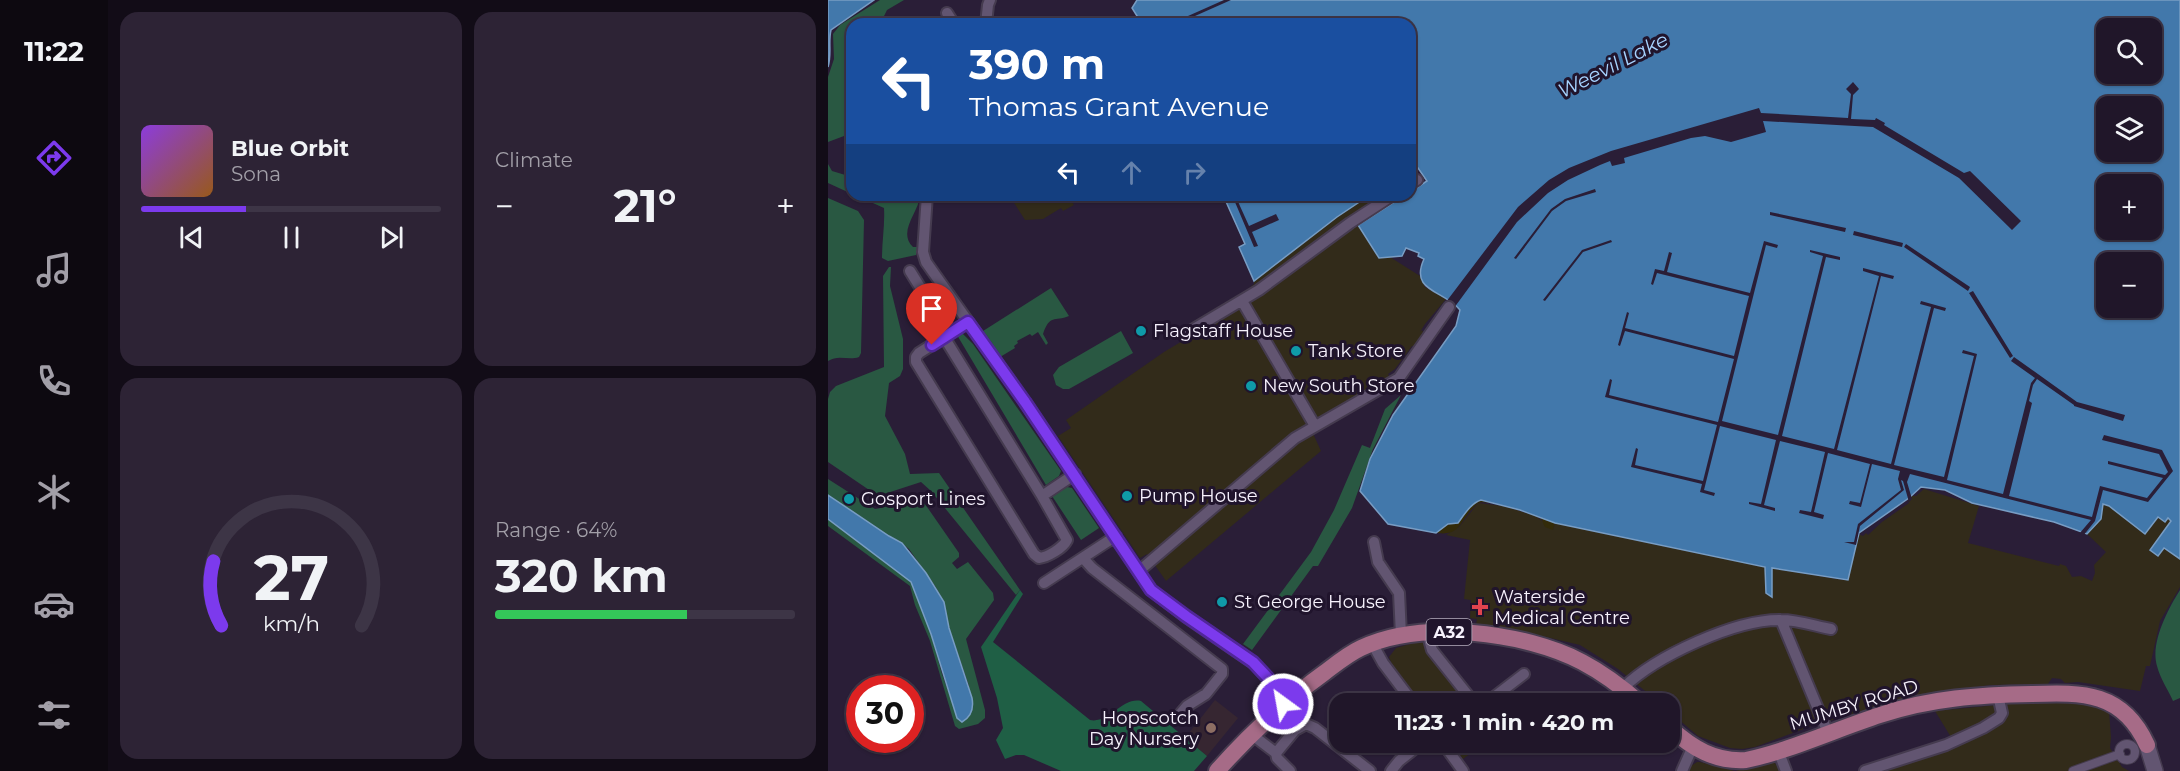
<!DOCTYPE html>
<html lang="en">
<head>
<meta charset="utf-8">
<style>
	:root { --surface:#201629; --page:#2d2335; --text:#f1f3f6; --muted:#a29fa8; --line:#3d3546; --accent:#7c3aed }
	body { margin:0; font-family:Montserrat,sans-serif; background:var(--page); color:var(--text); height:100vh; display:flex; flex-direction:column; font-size:22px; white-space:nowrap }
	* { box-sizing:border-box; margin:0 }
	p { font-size:20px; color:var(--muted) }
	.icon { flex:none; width:33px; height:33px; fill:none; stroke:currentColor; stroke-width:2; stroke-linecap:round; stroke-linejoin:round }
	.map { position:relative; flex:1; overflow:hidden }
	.drawer { display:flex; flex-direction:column; gap:12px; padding:12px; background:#120c17; width:720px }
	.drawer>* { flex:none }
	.banner { position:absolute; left:18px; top:18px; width:570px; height:183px; border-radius:18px; box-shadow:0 2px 4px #0004,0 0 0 2px var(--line); background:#1a4fa0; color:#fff; overflow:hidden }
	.fabs { position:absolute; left:1268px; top:18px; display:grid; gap:12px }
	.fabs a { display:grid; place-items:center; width:66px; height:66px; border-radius:12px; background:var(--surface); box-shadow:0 2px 4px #0004,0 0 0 2px var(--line); font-size:30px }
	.speed { position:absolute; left:18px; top:675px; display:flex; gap:12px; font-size:30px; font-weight:700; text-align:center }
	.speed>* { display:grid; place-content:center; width:78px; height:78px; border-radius:50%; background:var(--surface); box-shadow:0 2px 4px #0004,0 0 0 2px var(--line); line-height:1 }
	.speed .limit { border:9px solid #d22; background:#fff; color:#111 }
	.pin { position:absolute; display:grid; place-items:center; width:51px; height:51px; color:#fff; margin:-62px -26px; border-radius:50% 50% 50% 0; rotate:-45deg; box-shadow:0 0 6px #0007 }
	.pin .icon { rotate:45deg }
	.me { position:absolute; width:66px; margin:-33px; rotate:328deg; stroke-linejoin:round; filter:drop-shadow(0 0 4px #0008) }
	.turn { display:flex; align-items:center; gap:21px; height:126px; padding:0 24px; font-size:27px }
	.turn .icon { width:78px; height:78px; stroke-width:2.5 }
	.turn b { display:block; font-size:42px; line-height:51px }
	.lanes { display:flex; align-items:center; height:57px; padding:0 24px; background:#0003; justify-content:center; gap:30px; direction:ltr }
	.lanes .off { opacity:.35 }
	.big { font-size:45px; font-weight:700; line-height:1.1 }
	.drawer .widget { flex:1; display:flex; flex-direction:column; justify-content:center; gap:9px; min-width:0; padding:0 21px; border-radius:18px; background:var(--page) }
	.drawer .dial { align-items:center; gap:0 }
	.dial svg { height:156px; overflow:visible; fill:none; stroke:var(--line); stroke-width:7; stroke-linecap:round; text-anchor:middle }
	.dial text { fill:var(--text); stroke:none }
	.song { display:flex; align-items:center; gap:18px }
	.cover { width:72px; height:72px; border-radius:9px; background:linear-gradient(135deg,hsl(270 70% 55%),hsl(30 70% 35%)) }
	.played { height:6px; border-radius:3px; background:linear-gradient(90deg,var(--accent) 35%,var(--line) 35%) }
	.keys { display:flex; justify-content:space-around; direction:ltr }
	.heat { display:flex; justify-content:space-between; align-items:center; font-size:33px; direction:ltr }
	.charge { height:9px; border-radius:4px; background:linear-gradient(90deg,#34c759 64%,var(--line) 0) }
	.drawer .tiles { flex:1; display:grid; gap:12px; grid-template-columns:repeat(2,1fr) }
	.trip { position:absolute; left:501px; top:693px; width:351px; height:60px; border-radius:18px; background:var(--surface); box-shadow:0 2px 4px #0004,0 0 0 2px var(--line); font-weight:700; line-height:60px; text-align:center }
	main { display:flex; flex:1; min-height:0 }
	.tabs { display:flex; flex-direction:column; width:108px; justify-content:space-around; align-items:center; background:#0d0910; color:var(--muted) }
	.tabs .icon { width:42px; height:42px }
	.tabs .active { color:var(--accent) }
	.tabs b { font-size:27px; color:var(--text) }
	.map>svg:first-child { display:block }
	.commercial { fill:#322b1a }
	.education { fill:#362631 }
	.green { fill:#295842 }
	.forest { fill:#1f5f45 }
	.sand { fill:#332b0a }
	.water { fill:#4278ab; stroke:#789dc4; stroke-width:1.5; fill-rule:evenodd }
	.pier { fill:#2a1e37 }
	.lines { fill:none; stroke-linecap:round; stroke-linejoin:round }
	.pedestrian-casing { stroke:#453b4f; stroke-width:10 }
	.minor-casing { stroke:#453b4f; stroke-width:14 }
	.secondary-casing { stroke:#453b4f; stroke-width:18 }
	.primary-casing { stroke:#453b4f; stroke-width:20 }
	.pedestrian { stroke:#625571; stroke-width:8 }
	.minor { stroke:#625571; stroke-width:10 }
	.secondary { stroke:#625571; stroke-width:15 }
	.primary { stroke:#a66b87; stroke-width:16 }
	.route-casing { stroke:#51269a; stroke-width:15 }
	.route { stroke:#7c3aed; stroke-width:10 }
	.culture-dot { fill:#0f9aa8; stroke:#20142c; stroke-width:2 }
	.health-dot { fill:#e0444e; stroke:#20142c; stroke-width:2 }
	.education-dot { fill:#8d6e63; stroke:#20142c; stroke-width:2 }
	.labels { text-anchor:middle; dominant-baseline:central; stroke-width:6; stroke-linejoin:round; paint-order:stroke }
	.shield { fill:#20142c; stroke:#b6afbe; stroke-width:1.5 }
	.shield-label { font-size:16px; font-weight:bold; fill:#f7f2fd }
	.poi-label { font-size:18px; fill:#f7f2fd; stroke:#20142c; text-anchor:start }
	.street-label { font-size:18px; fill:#f7f2fd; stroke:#20142c }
	.water-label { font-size:20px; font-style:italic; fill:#a7d3ff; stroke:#20142c }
</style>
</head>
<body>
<main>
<nav class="tabs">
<b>11:22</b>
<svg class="icon active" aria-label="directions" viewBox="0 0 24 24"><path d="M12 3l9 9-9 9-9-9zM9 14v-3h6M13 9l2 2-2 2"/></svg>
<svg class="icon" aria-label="music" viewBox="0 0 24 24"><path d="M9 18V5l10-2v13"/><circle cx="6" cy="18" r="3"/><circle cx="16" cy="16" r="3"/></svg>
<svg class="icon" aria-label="phone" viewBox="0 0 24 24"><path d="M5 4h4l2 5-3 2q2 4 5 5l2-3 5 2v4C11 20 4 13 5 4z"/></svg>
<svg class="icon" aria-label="climate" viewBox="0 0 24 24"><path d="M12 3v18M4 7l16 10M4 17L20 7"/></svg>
<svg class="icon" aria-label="car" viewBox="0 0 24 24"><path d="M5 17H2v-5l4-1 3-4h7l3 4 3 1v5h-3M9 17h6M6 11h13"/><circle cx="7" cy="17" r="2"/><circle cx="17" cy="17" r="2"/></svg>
<svg class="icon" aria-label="filters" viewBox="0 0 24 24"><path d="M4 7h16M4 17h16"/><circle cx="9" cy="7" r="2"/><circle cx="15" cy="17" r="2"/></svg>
</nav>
<section class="drawer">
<div class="tiles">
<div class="widget">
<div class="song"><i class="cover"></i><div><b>Blue Orbit</b><p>Sona</p></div></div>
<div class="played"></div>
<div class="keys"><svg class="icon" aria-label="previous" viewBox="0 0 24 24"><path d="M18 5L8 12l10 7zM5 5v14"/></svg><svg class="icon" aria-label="pause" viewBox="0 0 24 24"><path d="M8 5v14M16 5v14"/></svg><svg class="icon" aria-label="next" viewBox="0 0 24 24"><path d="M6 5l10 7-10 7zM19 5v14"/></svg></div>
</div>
<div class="widget"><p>Climate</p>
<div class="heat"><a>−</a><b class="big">21°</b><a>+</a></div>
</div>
<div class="widget dial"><svg viewBox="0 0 100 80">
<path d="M14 69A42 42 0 1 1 86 69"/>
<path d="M14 69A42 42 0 0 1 10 36" stroke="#7c3aed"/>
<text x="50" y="56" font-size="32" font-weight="700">27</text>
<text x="50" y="72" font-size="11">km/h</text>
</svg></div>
<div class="widget"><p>Range · 64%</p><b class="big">320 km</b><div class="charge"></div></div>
</div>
</section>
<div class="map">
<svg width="1352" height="771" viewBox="0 0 1352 771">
	<rect width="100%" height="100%" fill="#2a1e37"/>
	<!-- commercial -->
	<path class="commercial" d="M181,195H250L242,199L246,205L235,211L233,208L215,219L197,220Z
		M548,195H577L531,225L551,258L562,257L592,276L597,287L618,299L597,324L592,332L594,330L595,332L587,346H584L567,369L560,374L564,382L483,429L493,451L338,581L319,554L312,558L230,436L243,428L238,420L336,352L356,340L351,330L420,289L426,284V281L493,228L533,201H540Z
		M1096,489L1151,506L1140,543L1231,566L1232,564L1238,566L1244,577L1253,576L1264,581L1267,573L1266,565L1278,552L1259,534L1273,519L1274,504L1340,518L1344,521L1336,548L1352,559V587L1332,621L1322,666H1318L1312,691L1250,682L1237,683L1233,679L1224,678L1220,684L1164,685L1106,692L1072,699L998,722L975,670L968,672L988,719L986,725L927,747L914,749L902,748L870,736L842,712V704L832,703L790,669L752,645L684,629L648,625L649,619L642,618L643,600L636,599L642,540L618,535L632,526L650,503L676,506L708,516L725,530L727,523L937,567L938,593L944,597V568L1015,580L1030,534L1035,536L1038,533L1040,535L1054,522L1081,503L1080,499L1083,496H1088Z
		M593,639L600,652L639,703H593L564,665L561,657L568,648L589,642Z
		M1222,700L1258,702L1281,711L1283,737L1282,748L1294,767L1301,771H1055L1129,747L1107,711Z
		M623,743H656L635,759Z
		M945,761L954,771H907Z
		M869,762H872L907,771H860L863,766Z"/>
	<!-- education -->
	<path class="education" d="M387,700L410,718L379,756L357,738Z"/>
	<!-- green -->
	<path class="green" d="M52,0H76L59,10L52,24H24V133L0,142V77L6,59L5,34L12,25Z
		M0,164L4,171L24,177V194L0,183Z
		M27,195H92C91,213 69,231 85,247H89L88,255L60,261L54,258C54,240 57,225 56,208Z
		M0,198L30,211L36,220L33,353L31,357C20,361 11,354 0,361Z
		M61,267H63L62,286L75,339V369L72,376L61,383L57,416L77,454L82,474L111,473L192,590L188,595L103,491L93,482L50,496L0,462V399L2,392L8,386L56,367L55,276Z
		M223,288L241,316C226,322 222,314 215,334L220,343L218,345L210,332L204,336L202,334L189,341L190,343L186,346L187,348L172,357L155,331Z
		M293,331L305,353L241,389H235L228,385L225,375L231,367Z
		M134,333L145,344L233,471L231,476L218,485L129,335Z
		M573,395L545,449L524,508L490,566H485L424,650L415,644L483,552L506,510L534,445L542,448L557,409Z
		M0,479L47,509C63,506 82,497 97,504L131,553V557L124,563L129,569L140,562L165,593L166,600L138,639L157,710V718L150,724L131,729L127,726L102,641L87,605L82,586L0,526V519L83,582L103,634L114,674L131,721L141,686L121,628L116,602L107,586L81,549L71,541L61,536L0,495Z
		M239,487L244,488L271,528L253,540L224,496Z
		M1352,590V698L1345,701C1340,690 1332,678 1329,666C1322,643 1340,609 1352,590Z"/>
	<!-- forest -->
	<path class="forest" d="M192,590L195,594L165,642L262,720C281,724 294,697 313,701L379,756L366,771H233L196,755H188L177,759L168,740L175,728L169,698L153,647Z"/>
	<!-- sand -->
	<path class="sand" d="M654,499L717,515L727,523L725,530L717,527C715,524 715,521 713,519C707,512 657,499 650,503C648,504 645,509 643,510C629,529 628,537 603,532C611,522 619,527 628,521C639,515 642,503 654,499Z"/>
	<!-- water -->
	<path class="water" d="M0,0H46L3,30C0,42 4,54 0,67Z
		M309,0H1352V559L1336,548L1330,556L1322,550L1343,521L1340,518L1337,522L1330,517L1317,534L1281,506L1275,504L1273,519L1259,534L1226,522L1144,503L1117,490L1093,487L1081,498L1031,533L1020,580L944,568V597L938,593L937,567L727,523L692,510L653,500C643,503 636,515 630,523L620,524L608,533L560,524L532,491L542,459L565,415L628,326L632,310C616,290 581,292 596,259L590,256L591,253L578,248L574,256L551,258L530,225L577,195H582V192L599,181L590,168L582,173V24H314L304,8ZM1278,28H1323V74H1278ZM1278,106H1323V152H1278ZM1278,184H1323V230H1278ZM1278,262H1323V308H1278Z
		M395,195H548L540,201H533L509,217L426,281L411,247L417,244Z
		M0,495L61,536L74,543L98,573L116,602L121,628L144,698C146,709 143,717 134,722L129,718L103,634L83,582L0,519Z"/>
	<!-- pier -->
	<path class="pier" d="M396,0H403L349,24H342Z
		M1025,82L1031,89L1025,95L1023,119L1047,120L1048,118L1057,123L1056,125L1136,173L1142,171L1193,221L1184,230L1131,178L1045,127L935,121L938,132L903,142L877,136L863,138L796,158L797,163L784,166L782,161L772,165L740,180L720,193L689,222L626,308L618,302L690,207L721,180L741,168L783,151L931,108L933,113L1020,118L1023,94L1018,89Z
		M767,189L768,192L738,201L724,211L688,259L686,258L723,209L737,199Z
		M404,195H407L421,226L448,214L451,220L424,232L430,246L426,247Z
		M942,212L1018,228L1017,232L942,215Z
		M1026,231L1075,243L1074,247L1025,235Z
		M783,240L784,242L755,252L717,301L715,300L754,250Z
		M936,241L950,245L949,248L938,245L894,421L950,435L995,256L982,252V250L1012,257V260L998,257L954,436L1006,449L1051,276L1035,271V268L1066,276L1065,279L1053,276L1009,450L1063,464L1103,307L1092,304L1093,301L1118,308L1117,311L1106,308L1066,465L1116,477L1146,356L1134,353L1135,350L1149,354L1119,480L1175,494L1203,383L1207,378L1183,361L1186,357L1249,402L1297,415L1295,421L1246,406V405L1209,379L1205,385L1201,401L1204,403L1181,496L1264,517L1272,486L1319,498L1335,478L1280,464V461L1337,475L1340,472L1331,454L1274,440L1276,435L1334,450L1345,471L1320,502L1275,490L1267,521L1255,536L1251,534L1263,520L1082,474L1079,482L1084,499L1081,502L1075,481L1073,480L1076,490L1032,526L1028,545L1016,542H1026L1030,524L1073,490L1070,479L1072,471L1044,464L1033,507L1021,504L1022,501L1032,503L1042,464L1000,453L986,512L996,515L995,519L971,513L972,510L983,512L997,452L952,441L936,505L947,508V511L921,504V502L933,504L948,440L892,426L876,490L887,493L886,496L872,492L874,484L803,467L808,448L810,449L807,465L875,481L889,425L777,397L782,379L784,380L781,395L890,422L906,359L797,331L792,346L790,345L799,312L801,313L797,328L906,356L921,296L829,273L825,285L823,284L827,269L836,271L841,252L844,253L839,272L922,293Z
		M1078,244L1142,287L1140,291L1076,247Z
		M1145,291L1185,356L1182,358L1141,293Z"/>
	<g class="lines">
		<!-- pedestrian casing -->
		<g class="pedestrian-casing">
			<path id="pedestrian" d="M1291 752a8 8 0 1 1 16 0a8 8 0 1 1-16 0Z
				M1245,771L1292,754"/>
		</g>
		<!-- minor casing -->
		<g class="minor-casing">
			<path id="minor" d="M119,13L126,24
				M158,24L160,5L162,0
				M582,184L589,180
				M99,195L95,252L98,262L197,402L323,590L358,617L428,665L439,678L455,704
				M82,271L121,334
				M414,301L487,426
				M140,322L91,353L88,357V362L206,554L211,558C220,557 235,548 239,540L214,496
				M359,333L431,290L522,223L565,195
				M116,337L214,496L247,474
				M546,542L550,562L571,593L573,635
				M255,558L264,568L394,669V674L378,694L359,706L348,719
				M311,571L467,438L571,378L621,307
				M216,583L288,536
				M953,620L1000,733
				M599,632L604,650L647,704
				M544,643L555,663L586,704
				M795,688C828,656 908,619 953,620C970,620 987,626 1003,629
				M657,704L696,674
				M423,734L448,753L449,758L462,771
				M614,742L635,771
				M950,750L958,771
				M448,753L467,730L478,724L487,728L542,771
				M563,771L571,761L595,742
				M854,771L865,746
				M1037,771L1118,745L1155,728L1171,718L1174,713L1170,695"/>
		</g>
		<!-- secondary casing -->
		<g class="secondary-casing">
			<path id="secondary" d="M1319,745L1327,771"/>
		</g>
		<!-- primary casing -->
		<g class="primary-casing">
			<path id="primary" d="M842,728C864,748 887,762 918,760C961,751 1009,729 1052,715C1102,698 1152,695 1204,694C1255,692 1295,692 1319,745
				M389,771C422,734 456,702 496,673C508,664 520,654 533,648C593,619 697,632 754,662C775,673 795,688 813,704"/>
		</g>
		<!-- pedestrian -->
		<use href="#pedestrian" class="pedestrian"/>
		<!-- minor -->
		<use href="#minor" class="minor"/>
		<!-- secondary -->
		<use href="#secondary" class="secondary"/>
		<!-- primary -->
		<use href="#primary" class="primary"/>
	</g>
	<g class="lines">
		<!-- route casing -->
		<g class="route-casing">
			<path id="route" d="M104,345L140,322L197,402L323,590L358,616L425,662L440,678L455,704"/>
		</g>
		<!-- route -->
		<use href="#route" class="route"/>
	</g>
	<!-- markers -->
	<g class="culture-dot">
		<circle cx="313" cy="331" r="6"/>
		<circle cx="468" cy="351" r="6"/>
		<circle cx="423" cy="386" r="6"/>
		<circle cx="299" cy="496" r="6"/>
		<circle cx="21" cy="499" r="6"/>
		<circle cx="394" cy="602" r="6"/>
	</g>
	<path class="health-dot" d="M649 598h6v6h6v6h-6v6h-6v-6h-6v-6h6z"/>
	<circle class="education-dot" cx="383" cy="728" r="6"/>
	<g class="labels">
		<!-- shield labels -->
		<rect class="shield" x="598.5" y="619" width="45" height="26" rx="4.5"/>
		<g class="shield-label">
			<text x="621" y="632">A32</text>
		</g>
		<!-- poi labels -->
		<g class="poi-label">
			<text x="325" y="331">Flagstaff House</text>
			<text x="480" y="351">Tank Store</text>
			<text x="435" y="386">New South Store</text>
			<text x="311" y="496">Pump House</text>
			<text x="33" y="499">Gosport Lines</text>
			<text x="666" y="597">Waterside<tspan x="666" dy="21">Medical Centre</tspan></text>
			<text x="406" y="602">St George House</text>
			<text x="371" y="718" text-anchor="end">Hopscotch<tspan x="371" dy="21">Day Nursery</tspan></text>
		</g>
		<!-- street labels -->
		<g class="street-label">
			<text transform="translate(1026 705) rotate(-17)">MUMBY ROAD</text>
		</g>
		<!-- water labels -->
		<g class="water-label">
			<text transform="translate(785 65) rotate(-27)">Weevil Lake</text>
		</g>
	</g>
</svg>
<div class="fabs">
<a><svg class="icon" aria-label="search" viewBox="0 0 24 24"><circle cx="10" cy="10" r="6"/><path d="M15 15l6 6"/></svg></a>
<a><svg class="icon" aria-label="layers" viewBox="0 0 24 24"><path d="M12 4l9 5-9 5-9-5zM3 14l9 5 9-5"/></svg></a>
<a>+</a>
<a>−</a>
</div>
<div class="speed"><div class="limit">30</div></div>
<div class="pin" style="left:104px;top:345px;background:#d93025"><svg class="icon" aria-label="arrive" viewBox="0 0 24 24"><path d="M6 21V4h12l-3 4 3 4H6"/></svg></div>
<svg class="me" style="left:455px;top:704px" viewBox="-20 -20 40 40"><circle r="17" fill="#7c3aed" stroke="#fff" stroke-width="3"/><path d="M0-11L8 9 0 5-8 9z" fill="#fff"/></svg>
<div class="trip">11:23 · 1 min · 420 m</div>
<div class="banner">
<div class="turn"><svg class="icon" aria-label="left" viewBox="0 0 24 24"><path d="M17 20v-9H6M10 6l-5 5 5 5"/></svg><div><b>390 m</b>Thomas Grant Avenue</div></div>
<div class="lanes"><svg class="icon" aria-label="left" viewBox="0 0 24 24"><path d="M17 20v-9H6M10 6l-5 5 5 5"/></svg><svg class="icon off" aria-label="ahead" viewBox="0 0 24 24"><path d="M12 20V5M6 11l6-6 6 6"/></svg><svg class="icon off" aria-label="right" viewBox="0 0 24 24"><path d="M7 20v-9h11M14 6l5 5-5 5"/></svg></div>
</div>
</div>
</main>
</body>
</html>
